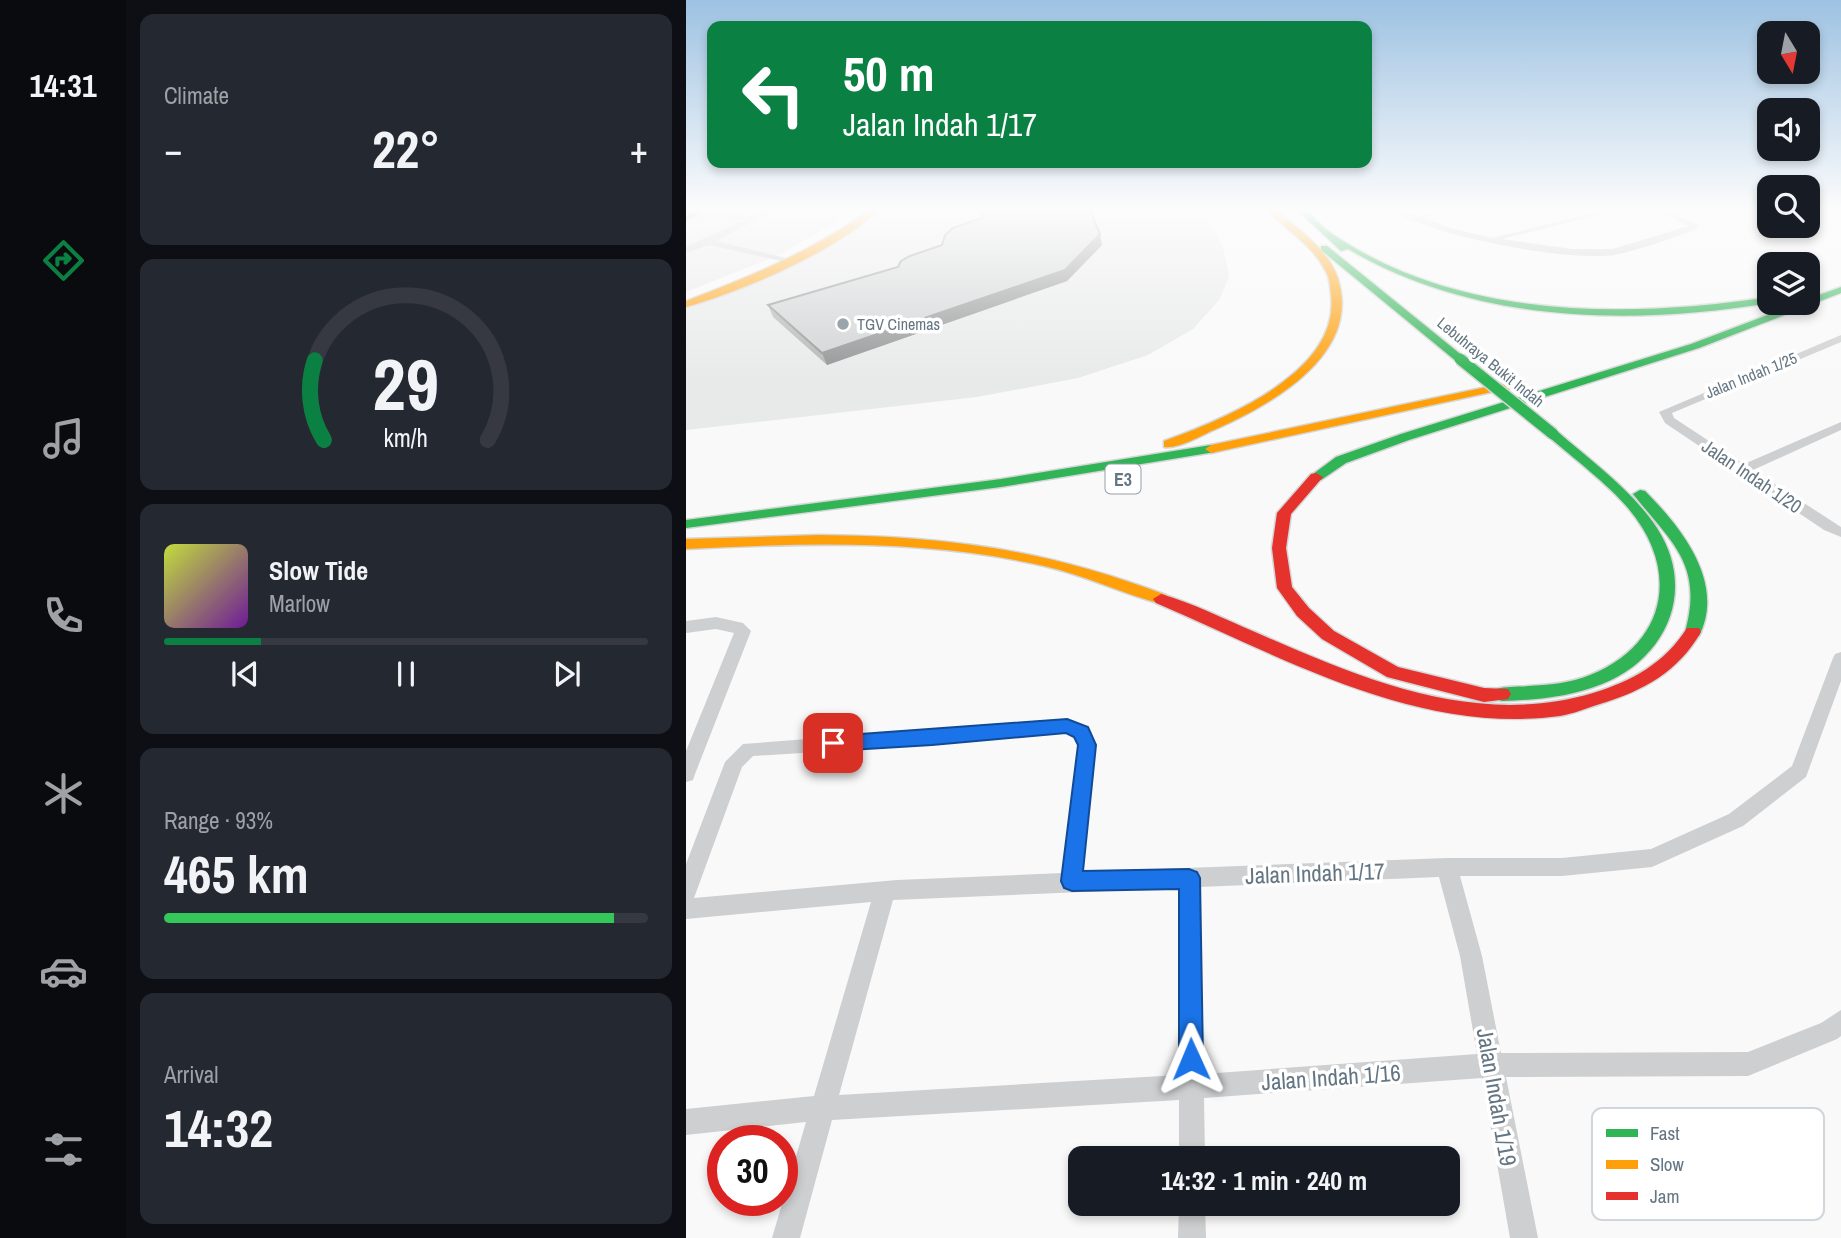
<!DOCTYPE html>
<html lang="en">
<head>
<meta charset="utf-8">
<style>
	:root { --surface:#171b24; --page:#242831; --text:#f1f3f6; --muted:#9ea1a6; --line:#363941; --accent:#0b8043 }
	body { margin:0; font-family:"Archivo Narrow",sans-serif; background:var(--page); color:var(--text); height:100vh; display:flex; flex-direction:column; font-size:26px; white-space:nowrap }
	* { box-sizing:border-box; margin:0 }
	p { font-size:23px; color:var(--muted) }
	.icon { flex:none; width:38px; height:38px; fill:none; stroke:currentColor; stroke-width:2; stroke-linecap:round; stroke-linejoin:round }
	.map { position:relative; flex:1; overflow:hidden }
	.details { display:flex; flex-direction:column; gap:14px; padding:14px; background:#0d0f14; width:560px }
	.details>* { flex:none }
	.top-card { position:absolute; left:21px; top:21px; width:665px; height:147px; border-radius:14px; box-shadow:0 4px 10px #0003; background:#0b8043; color:#fff; overflow:hidden }
	.needle { width:46px; rotate:170deg }
	.tools { position:absolute; left:1071px; top:21px; display:grid; gap:14px }
	.tools a { display:grid; place-items:center; width:63px; height:63px; border-radius:14px; background:var(--surface); box-shadow:0 4px 10px #0003; font-size:35px }
	.speed { position:absolute; left:21px; top:1125px; display:flex; gap:14px; font-size:35px; font-weight:700; text-align:center }
	.speed>* { display:grid; place-content:center; width:91px; height:91px; border-radius:50%; background:var(--surface); box-shadow:0 4px 10px #0003; line-height:1 }
	.speed .limit { border:10px solid #d22; background:#fff; color:#111 }
	.pin { position:absolute; display:grid; place-items:center; width:60px; height:60px; color:#fff; margin:-30px; border-radius:14px; box-shadow:0 4px 10px #0006 }
	.me { position:absolute; width:77px; margin:-38px; rotate:359deg; stroke-linejoin:round; filter:drop-shadow(0 0 5px #0008) }
	.turn { display:flex; align-items:center; gap:24px; height:147px; padding:0 21px; font-size:32px }
	.turn .icon { width:91px; height:91px; stroke-width:2.5 }
	.turn b { display:block; font-size:49px; line-height:60px }
	.big { font-size:52px; font-weight:800; line-height:1.1 }
	.details .widget { flex:1; display:flex; flex-direction:column; justify-content:center; gap:10px; min-width:0; padding:0 24px; border-radius:14px; background:var(--page) }
	.details .dial { align-items:center; gap:0 }
	.dial svg { height:182px; overflow:visible; fill:none; stroke:var(--line); stroke-width:7; stroke-linecap:round; text-anchor:middle }
	.dial text { fill:var(--text); stroke:none }
	.song { display:flex; align-items:center; gap:21px }
	.cover { width:84px; height:84px; border-radius:10px; background:linear-gradient(135deg,hsl(70 70% 55%),hsl(280 70% 35%)) }
	.played { height:7px; border-radius:4px; background:linear-gradient(90deg,var(--accent) 20%,var(--line) 20%) }
	.keys { display:flex; justify-content:space-around; direction:ltr }
	.heat { display:flex; justify-content:space-between; align-items:center; font-size:38px; direction:ltr }
	.charge { height:10px; border-radius:5px; background:linear-gradient(90deg,#34c759 93%,var(--line) 0) }
	.trip { position:absolute; left:382px; top:1146px; width:392px; height:70px; border-radius:14px; background:var(--surface); box-shadow:0 4px 10px #0003; font-weight:800; line-height:70px; text-align:center }
	main { display:flex; flex:1; min-height:0 }
	.dock { display:flex; flex-direction:column; width:126px; justify-content:space-around; align-items:center; background:#090b0e; color:var(--muted) }
	.dock .icon { width:49px; height:49px }
	.dock .on { color:var(--accent) }
	.dock b { font-size:32px; color:var(--text) }
	.map>svg:first-child { display:block }
	.built { fill:#e8e9e9 }
	.lines { fill:none; stroke-linecap:round; stroke-linejoin:round }
	.fast-casing { stroke:#d5d6d7; stroke-width:3 }
	.slow-casing { stroke:#d5d6d7; stroke-width:3 }
	.jam-casing { stroke:#d5d6d7; stroke-width:3 }
	.street { fill:#cecfd0; fill-rule:evenodd }
	.fast { fill:#30b455; fill-rule:evenodd }
	.slow { fill:#ff9f0a; fill-rule:evenodd }
	.jam { fill:#e5322d; fill-rule:evenodd }
	.fast-bridge-casing { stroke:#d5d6d6; stroke-width:14; stroke-linecap:butt }
	.fast-bridge { stroke:#30b455; stroke-width:11 }
	.wall { fill:#b3b5b5 }
	.shaded-wall { fill:#929394 }
	.building { fill:#d0d2d3; stroke:#929394; stroke-width:2 }
	.route { fill:#1a73e8; stroke:#114b97; stroke-width:2 }
	.poi-dot { fill:#99a4ac; stroke:#fff; stroke-width:2.5 }
	.labels { text-anchor:middle; dominant-baseline:central; stroke-width:7; stroke-linejoin:round; paint-order:stroke }
	.far-poi-label { font-size:16px; fill:#657683; stroke:#fff; text-anchor:start }
	.far-street-label { font-size:16px; fill:#657683; stroke:#fff }
	.shield { fill:#fff; stroke:#939fa8; stroke-width:2 }
	.shield-label { font-size:18px; font-weight:bold; fill:#657683 }
	.street-label { font-size:19px; fill:#657683; stroke:#fff }
	.near-street-label { font-size:23px; fill:#657683; stroke:#fff }
	.key { fill:#fff; stroke:#d1d6da; stroke-width:2 }
	.key-label { font-size:19px; fill:#657683 }
</style>
</head>
<body>
<main>
<nav class="dock">
<b>14:31</b>
<svg class="icon on" aria-label="directions" viewBox="0 0 24 24"><path d="M12 3l9 9-9 9-9-9zM9 14v-3h6M13 9l2 2-2 2"/></svg>
<svg class="icon" aria-label="music" viewBox="0 0 24 24"><path d="M9 18V5l10-2v13"/><circle cx="6" cy="18" r="3"/><circle cx="16" cy="16" r="3"/></svg>
<svg class="icon" aria-label="phone" viewBox="0 0 24 24"><path d="M5 4h4l2 5-3 2q2 4 5 5l2-3 5 2v4C11 20 4 13 5 4z"/></svg>
<svg class="icon" aria-label="climate" viewBox="0 0 24 24"><path d="M12 3v18M4 7l16 10M4 17L20 7"/></svg>
<svg class="icon" aria-label="car" viewBox="0 0 24 24"><path d="M5 17H2v-5l4-1 3-4h7l3 4 3 1v5h-3M9 17h6M6 11h13"/><circle cx="7" cy="17" r="2"/><circle cx="17" cy="17" r="2"/></svg>
<svg class="icon" aria-label="filters" viewBox="0 0 24 24"><path d="M4 7h16M4 17h16"/><circle cx="9" cy="7" r="2"/><circle cx="15" cy="17" r="2"/></svg>
</nav>
<section class="details">
<div class="widget"><p>Climate</p>
<div class="heat"><a>−</a><b class="big">22°</b><a>+</a></div>
</div>
<div class="widget dial"><svg viewBox="0 0 100 80">
<path d="M14 69A42 42 0 1 1 86 69"/>
<path d="M14 69A42 42 0 0 1 10 34" stroke="#0b8043"/>
<text x="50" y="56" font-size="32" font-weight="700">29</text>
<text x="50" y="72" font-size="11">km/h</text>
</svg></div>
<div class="widget">
<div class="song"><i class="cover"></i><div><b>Slow Tide</b><p>Marlow</p></div></div>
<div class="played"></div>
<div class="keys"><svg class="icon" aria-label="previous" viewBox="0 0 24 24"><path d="M18 5L8 12l10 7zM5 5v14"/></svg><svg class="icon" aria-label="pause" viewBox="0 0 24 24"><path d="M8 5v14M16 5v14"/></svg><svg class="icon" aria-label="next" viewBox="0 0 24 24"><path d="M6 5l10 7-10 7zM19 5v14"/></svg></div>
</div>
<div class="widget"><p>Range · 93%</p><b class="big">465 km</b><div class="charge"></div></div>
<div class="widget"><p>Arrival</p><b class="big">14:32</b></div>
</section>
<div class="map">
<svg width="1155" height="1238" viewBox="0 0 1155 1238">
	<rect width="100%" height="100%" fill="#f9f9f9"/>
	<!-- built -->
	<path class="built" d="M27,208H164L147,224L93,255L0,292V222Z
		M196,208H514L537,247L543,277L533,300L507,329L462,355L392,378L291,397L0,430V308L145,245L178,225Z"/>
	<g class="lines">
		<!-- fast casing -->
		<g class="fast-casing">
			<path id="fast" d="M14,208H24L0,221V216Z
				M609,208H618C627,216 635,226 645,233C770,319 939,319 1083,297L1084,303C943,326 789,323 662,249L655,251Z
				M635,246H641L778,357V361H770L635,250Z
				M1155,287V293L1013,348L723,440L660,463L635,480L630,481L623,477L650,457L715,434L1005,344L1113,303H1122V299Z
				M867,430L871,431C906,462 945,489 971,528C1011,590 981,658 916,684C884,697 850,700 816,701L810,699L807,694L810,689C820,686 831,687 842,686C862,685 885,683 904,675C981,644 995,570 942,508C922,484 887,458 863,437L861,434Z
				M525,445L529,446V452L315,487L0,528V520L315,479Z
				M954,490L959,491C995,527 1040,583 1013,636H1001L999,632C1018,564 985,542 947,494Z"/>
		</g>
		<!-- slow casing -->
		<g class="slow-casing">
			<path id="slow" d="M186,208H195C151,251 59,290 0,307V301C66,276 129,250 186,208Z
				M579,208H588C610,228 643,249 652,279C676,354 585,405 528,430C514,436 493,449 478,447V441C536,420 654,373 645,296C644,286 644,278 639,270C626,244 598,229 579,208Z
				M834,380L838,381V385L525,453L519,449L525,445Z
				M133,535C262,536 360,550 480,595L483,599L475,604C435,593 398,575 358,566C240,539 119,543 0,549V539Z"/>
		</g>
		<!-- jam casing -->
		<g class="jam-casing">
			<path id="jam" d="M630,473L637,477L605,514L600,548L606,587L623,608L648,631L712,667L798,688L822,689L825,694L822,699L798,702L701,677L636,639L611,616L591,588L586,548L591,513L625,474Z
				M475,594C507,603 538,619 569,632C676,679 789,728 907,693C946,681 979,663 1001,628H1013L1015,632C992,672 957,691 914,704C901,708 887,714 874,716C730,735 597,657 470,603L467,599Z"/>
		</g>
		<!-- street -->
		<path class="street" d="M82,208H92L30,241L108,260V264L23,245L0,253V247L58,220L31,217L5,219H2V215L31,213L66,216Z
			M701,208C712,208 719,214 730,215C743,216 762,208 777,208L738,218L764,228L807,238L925,208H939L816,239L886,249H927L1002,226L966,208H977L1014,226C1001,235 945,252 928,255C880,262 740,235 701,208Z
			M1155,335V342L986,413L988,418L1058,464L1155,422V430L1067,470L1155,527V537L1138,530L979,423L973,412Z
			M30,617L57,623L65,631L9,774L7,780L0,782V751L48,633L30,629L0,633V621Z
			M1155,652V681L1120,777L1057,826L966,867L876,876H774L796,956L815,1053L1062,1052L1135,1023L1155,1010V1036L1151,1039L1062,1076L820,1077L852,1238H824L796,1078L518,1098L519,1158H493V1100L146,1120L114,1238H86L120,1122L0,1135V1109L128,1096L185,902L0,919V864L39,762L57,744L381,719L401,727L410,745L397,872L761,858H876L965,849L1043,814L1106,766L1147,658L1149,654ZM380,733L388,737L392,745L377,873L211,880L8,898L56,767L67,756L246,745ZM753,877L774,956L791,1054L517,1074L513,887ZM493,888V1075L153,1095L207,900Z
			M493,1204H519L520,1238H492Z"/>
		<!-- fast -->
		<use href="#fast" class="fast"/>
		<!-- slow -->
		<use href="#slow" class="slow"/>
		<!-- jam -->
		<use href="#jam" class="jam"/>
		<!-- fast-bridge casing -->
		<g class="fast-bridge-casing">
			<path id="fast-bridge" d="M774,359L867,434"/>
		</g>
		<!-- fast-bridge -->
		<use href="#fast-bridge" class="fast-bridge"/>
	</g>
	<!-- wall -->
	<path class="wall" d="M296,218L416,245L381,281L141,365L87,317L82,305L212,267L256,245Z"/>
	<!-- shaded-wall -->
	<path class="shaded-wall" d="M414,234L416,245L381,281L141,365L136,353Z"/>
	<!-- building -->
	<path class="building" d="M295,208H403L414,234L379,270L136,353L82,305L212,267L215,261L224,256L256,245L259,235L267,228L296,218Z"/>
	<!-- sky -->
	<linearGradient id="sky" x2="0" y2="1"><stop stop-color="#9dc2e2"/><stop offset="0.55" stop-color="#fcfcfc"/><stop offset="1" stop-color="#fcfcfc" stop-opacity="0"/></linearGradient>
	<rect width="1155" height="381" fill="url(#sky)"/>
	<!-- route -->
	<path class="route" d="M381,719L402,727L410,745L397,871L503,869L511,872L514,878L517,1059L514,1068L505,1071L497,1068L493,1059V889L386,891L378,888L375,881L392,745L388,737L380,733L246,745L147,751L140,748L138,743L140,738L147,736Z"/>
	<!-- markers -->
	<circle class="poi-dot" cx="157" cy="324" r="7"/>
	<g class="labels">
		<!-- far-poi labels -->
		<g class="far-poi-label">
			<text x="171" y="324">TGV Cinemas</text>
		</g>
		<!-- far-street labels -->
		<g class="far-street-label">
			<text transform="translate(805 362) rotate(39)">Lebuhraya Bukit Indah</text>
			<text transform="translate(1065 375) rotate(-22)">Jalan Indah 1/25</text>
		</g>
		<!-- shield labels -->
		<rect class="shield" x="419.5" y="464.5" width="35" height="29" rx="5"/>
		<g class="shield-label">
			<text x="437" y="479">E3</text>
		</g>
		<!-- street labels -->
		<g class="street-label">
			<text transform="translate(1066 476) rotate(34)">Jalan Indah 1/20</text>
		</g>
		<!-- near-street labels -->
		<g class="near-street-label">
			<text transform="translate(629 873) rotate(-2)">Jalan Indah 1/17</text>
			<text transform="translate(645 1077) rotate(-4)">Jalan Indah 1/16</text>
			<text transform="translate(811 1097) rotate(80)">Jalan Indah 1/19</text>
		</g>
	</g>
	<!-- legend -->
	<rect x="906" y="1108" width="232" height="112" rx="10" class="key"/>
	<rect x="920" y="1129" width="32" height="8" fill="#30b455"/>
	<rect x="920" y="1160" width="32" height="9" fill="#ff9f0a"/>
	<rect x="920" y="1192" width="32" height="8" fill="#e5322d"/>
	<g class="key-label">
		<text x="964" y="1140">Fast</text>
		<text x="964" y="1171">Slow</text>
		<text x="964" y="1203">Jam</text>
	</g>
</svg>
<div class="tools">
<a><svg class="needle" viewBox="-14 -14 28 28"><path d="M0-13l5 13h-10z" fill="#e53935"/><path d="M0 13l5-13h-10z" fill="#9ea1a6"/></svg></a>
<a><svg class="icon" aria-label="sound" viewBox="0 0 24 24"><path d="M4 9h4l5-4v14l-5-4H4zM17 9q2 3 0 6"/></svg></a>
<a><svg class="icon" aria-label="search" viewBox="0 0 24 24"><circle cx="10" cy="10" r="6"/><path d="M15 15l6 6"/></svg></a>
<a><svg class="icon" aria-label="layers" viewBox="0 0 24 24"><path d="M12 4l9 5-9 5-9-5zM3 14l9 5 9-5"/></svg></a>
</div>
<div class="speed"><div class="limit">30</div></div>
<div class="pin" style="left:147px;top:743px;background:#d93025"><svg class="icon" aria-label="arrive" viewBox="0 0 24 24"><path d="M6 21V4h12l-3 4 3 4H6"/></svg></div>
<svg class="me" style="left:505px;top:1059px" viewBox="-20 -20 40 40"><path d="M0-17L14 15 0 8-14 15z" fill="#1a73e8" stroke="#fff" stroke-width="4"/></svg>
<div class="trip">14:32 · 1 min · 240 m</div>
<div class="top-card">
<div class="turn"><svg class="icon" aria-label="left" viewBox="0 0 24 24"><path d="M17 20v-9H6M10 6l-5 5 5 5"/></svg><div><b>50 m</b>Jalan Indah 1/17</div></div>
</div>
</div>
</main>
</body>
</html>
